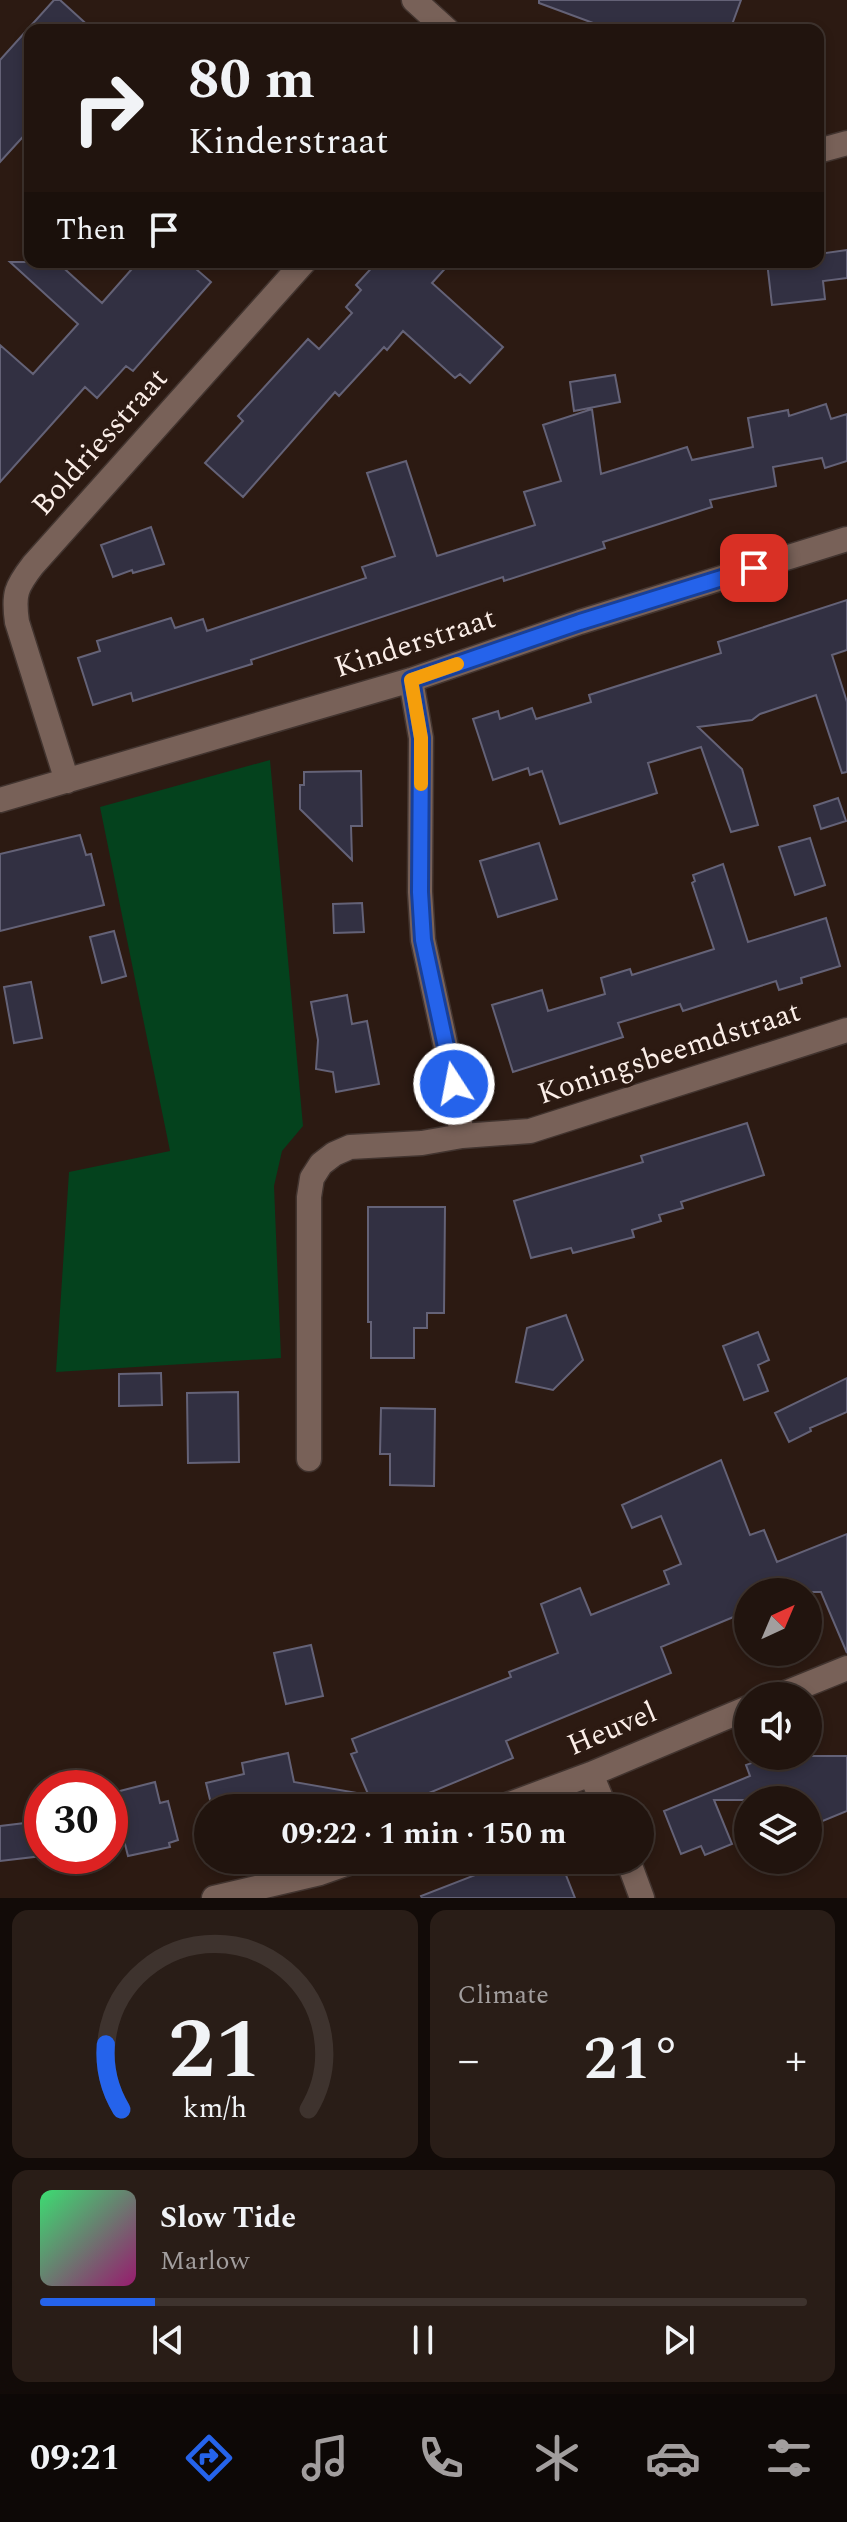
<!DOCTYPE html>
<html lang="en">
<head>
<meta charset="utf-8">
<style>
	:root { --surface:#21140e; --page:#291d17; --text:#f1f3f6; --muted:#a29e9e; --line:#3e332e; --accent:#2563eb }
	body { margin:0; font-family:Spectral,serif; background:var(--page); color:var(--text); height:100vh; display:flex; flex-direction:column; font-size:30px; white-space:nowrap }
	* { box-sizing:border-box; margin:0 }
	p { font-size:26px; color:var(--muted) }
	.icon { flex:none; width:44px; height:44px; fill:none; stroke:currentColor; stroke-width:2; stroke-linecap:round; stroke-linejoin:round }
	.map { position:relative; height:1898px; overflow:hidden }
	.side { display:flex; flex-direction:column; gap:12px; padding:12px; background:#120b08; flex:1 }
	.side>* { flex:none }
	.banner { position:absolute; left:24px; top:24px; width:800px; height:244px; border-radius:16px; box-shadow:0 4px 12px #0003,0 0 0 2px var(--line); background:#21140e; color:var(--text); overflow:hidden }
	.needle { width:52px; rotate:44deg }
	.buttons { position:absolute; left:734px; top:1578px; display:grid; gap:16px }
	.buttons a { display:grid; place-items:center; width:88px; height:88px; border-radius:50%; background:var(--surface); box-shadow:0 4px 12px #0003,0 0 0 2px var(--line); font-size:40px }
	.speed { position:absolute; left:24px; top:1770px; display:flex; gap:16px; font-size:40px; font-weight:700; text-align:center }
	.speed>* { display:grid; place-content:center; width:104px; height:104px; border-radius:50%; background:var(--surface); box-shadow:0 4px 12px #0003,0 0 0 2px var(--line); line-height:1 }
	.speed .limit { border:12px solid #d22; background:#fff; color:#111 }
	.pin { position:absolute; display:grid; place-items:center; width:68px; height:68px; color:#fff; margin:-34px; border-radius:16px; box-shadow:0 4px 12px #0006 }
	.me { position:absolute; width:88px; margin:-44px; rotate:349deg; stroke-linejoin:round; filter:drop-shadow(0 0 6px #0008) }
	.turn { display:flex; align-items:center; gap:28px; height:168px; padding:0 32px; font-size:36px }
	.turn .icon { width:104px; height:104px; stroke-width:2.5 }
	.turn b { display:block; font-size:56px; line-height:68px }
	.then { display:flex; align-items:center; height:76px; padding:0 32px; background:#0003; gap:16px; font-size:30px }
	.big { font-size:60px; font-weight:700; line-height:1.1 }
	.side .widget { flex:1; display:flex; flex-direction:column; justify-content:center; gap:12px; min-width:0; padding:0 28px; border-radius:16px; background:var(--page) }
	.side .dial { align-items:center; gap:0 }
	.dial svg { height:208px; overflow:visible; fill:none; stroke:var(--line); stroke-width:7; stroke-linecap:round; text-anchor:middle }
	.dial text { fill:var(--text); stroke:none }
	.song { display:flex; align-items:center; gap:24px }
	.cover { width:96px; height:96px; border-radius:12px; background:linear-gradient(135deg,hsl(140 70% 55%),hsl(320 70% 35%)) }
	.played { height:8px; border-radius:4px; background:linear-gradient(90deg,var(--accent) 15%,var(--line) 15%) }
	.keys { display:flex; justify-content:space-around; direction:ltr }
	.heat { display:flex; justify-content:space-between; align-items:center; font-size:44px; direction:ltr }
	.side .tiles { flex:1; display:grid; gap:12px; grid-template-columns:1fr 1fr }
	.widget:last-child { grid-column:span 2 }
	.trip { position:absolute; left:194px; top:1794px; width:460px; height:80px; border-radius:40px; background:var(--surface); box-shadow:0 4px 12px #0003,0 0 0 2px var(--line); font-weight:700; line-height:80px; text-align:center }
	.menu { display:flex; height:128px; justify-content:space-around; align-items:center; background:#0d0806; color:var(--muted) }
	.menu .icon { width:56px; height:56px }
	.menu .selected { color:var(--accent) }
	.menu b { font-size:36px; color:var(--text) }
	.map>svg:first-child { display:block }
	.green { fill:#04421d }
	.building { fill:#323042; stroke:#646277; stroke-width:2 }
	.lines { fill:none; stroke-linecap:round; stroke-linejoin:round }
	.street-casing { stroke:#42342f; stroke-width:27 }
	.street { stroke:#786158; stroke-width:24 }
	.route-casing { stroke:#184099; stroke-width:20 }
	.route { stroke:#2563eb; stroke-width:14 }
	.slow { stroke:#f59e0b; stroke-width:14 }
	.labels { text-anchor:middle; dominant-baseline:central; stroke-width:8; stroke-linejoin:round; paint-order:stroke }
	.street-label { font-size:30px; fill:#fbeee8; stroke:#2c1a12 }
</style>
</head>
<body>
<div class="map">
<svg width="847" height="1898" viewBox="0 0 847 1898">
	<rect width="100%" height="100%" fill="#2c1a12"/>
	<!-- green -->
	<path class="green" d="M270,760L303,1126L282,1151L274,1186L281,1358L56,1372L69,1172L170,1151L100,807Z"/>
	<!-- building -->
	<path class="building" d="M54,0H60L93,30H30V129L0,162V60Z
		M539,0H741L730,30H612L539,3Z
		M847,250V278L823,281L825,299L772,305L767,262H818V254Z
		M10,262H57L102,303L138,262H188L211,282L133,371L126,366L97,398L85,387L0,482V345L33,374L78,324Z
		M377,262H451L432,283L503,347L470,383L460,374L455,378L403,331L387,350L384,347L339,396L335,392L243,497L205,463L243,421L238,416L308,339L319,349L352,313L346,307L361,290L356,285Z
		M615,375L620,402L574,411L570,382Z
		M826,404L831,419L847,414V461L825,468L822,458L773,467L776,486L710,500L712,507L603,542L605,548L504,581L503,577L251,660L252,664L133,701L131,693L93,705L78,658L100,651L97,641L171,618L175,628L203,619L207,631L366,578L362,567L395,556L367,473L406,461L437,556L535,525L524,492L561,481L543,425L592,409L601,474L687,447L692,460L753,447L748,418L788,410L789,416Z
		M151,527L164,564L133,573L132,570L113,577L101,545Z
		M847,600V650L832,655L847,702V772L842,773L816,695L760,714L752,720L698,727L742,769L758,825L731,832L701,747L648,763L657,793L560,824L542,771L530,775L528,768L493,780L473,719L498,711L500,719L532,708L536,719L591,702L589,695L721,653L718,642Z
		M361,771L362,826H351L352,860L300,809V785H304V772Z
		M838,798L846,821L821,829L814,806Z
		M80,835L86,855L91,854L104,905L0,931V854Z
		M810,838L825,885L795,895L779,847Z
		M539,843L557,899L498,917L480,861Z
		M723,864L748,942L826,918L840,966L801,978L802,983L779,990L776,981L683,1011L680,1004L618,1023L623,1037L513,1072L492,1005L542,990L548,1011L605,994L601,978L630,969L632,975L714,949L692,883L695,881L693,875Z
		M362,903L364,932L334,933L333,904Z
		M114,931L126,976L102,983L90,937Z
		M31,982L42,1038L14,1043L4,987Z
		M347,995L352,1024L367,1021L379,1084L336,1092L333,1072L316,1069L318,1040L311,1002Z
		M747,1123L764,1175L681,1202L683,1208L659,1215L661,1221L632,1230L634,1237L573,1253L571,1248L531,1258L514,1201L643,1162L641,1156Z
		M368,1207H445L444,1313H427V1328H414V1358H371V1322H368Z
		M566,1315L583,1360L553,1390L516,1382L527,1328Z
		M758,1332L769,1360L758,1365L768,1391L744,1400L723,1346Z
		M161,1373L162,1405L119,1406V1374Z
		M847,1378V1412L810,1428L811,1431L789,1442L775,1413Z
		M238,1392L239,1462L188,1463L187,1393Z
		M381,1408L435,1409L434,1486L390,1485V1454H380Z
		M721,1460L750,1535L764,1530L777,1562L847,1534V1653L821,1592H748V1611L661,1647L671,1673L506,1741L513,1758L393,1808H374L351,1754L357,1752L352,1739L511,1677L509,1672L558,1653L541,1604L580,1588L591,1615L669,1584L664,1571L681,1564L661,1516L632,1528L622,1505Z
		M311,1645L323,1696L286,1704L274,1653Z
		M288,1753L294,1782L363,1794L362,1808H212L206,1783L244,1774L242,1763Z
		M770,1756H847V1811L808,1827V1800H714L732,1844L705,1855L701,1846L681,1854L664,1811L750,1776L746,1765Z
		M155,1782L160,1803L168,1801L178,1840L169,1843L170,1847L128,1856L112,1793Z
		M42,1821V1856L0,1861V1826Z
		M514,1860H560L575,1898H422L421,1896Z"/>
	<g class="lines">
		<!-- street casing -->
		<g class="street-casing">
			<path id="street" d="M414,0L447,30
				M818,151L847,143
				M411,680L421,738L420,892L423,940L454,1084L462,1136
				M67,781L17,622C13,594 16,587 33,565L304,262
				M0,800L411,680L580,622L847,539
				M309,1459V1197L312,1178L321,1164L334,1154L350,1147L422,1143L462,1136L530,1131L847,1030
				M778,1696L847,1668
				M591,1774L605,1808
				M499,1808L591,1774L748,1708
				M628,1860L642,1898
				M214,1898L320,1873L357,1860"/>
		</g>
		<!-- street -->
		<use href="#street" class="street"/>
	</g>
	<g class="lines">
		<!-- route casing -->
		<g class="route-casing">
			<path id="route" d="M454,1084L423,940L420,892L421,738L411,680L580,622L754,568"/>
		</g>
		<!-- route -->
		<use href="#route" class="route"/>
		<!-- slow -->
		<path class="slow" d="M421,784V738L411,680L457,664"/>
	</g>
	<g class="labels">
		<!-- street labels -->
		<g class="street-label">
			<text transform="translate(100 442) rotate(-48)">Boldriesstraat</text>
			<text transform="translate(415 643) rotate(-18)">Kinderstraat</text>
			<text transform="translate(669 1053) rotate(-18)">Koningsbeemdstraat</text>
			<text transform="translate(612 1729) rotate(-23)">Heuvel</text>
		</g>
	</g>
</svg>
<div class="buttons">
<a><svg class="needle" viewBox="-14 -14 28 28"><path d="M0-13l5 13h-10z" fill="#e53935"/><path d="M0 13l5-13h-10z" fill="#a29e9e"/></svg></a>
<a><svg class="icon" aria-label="sound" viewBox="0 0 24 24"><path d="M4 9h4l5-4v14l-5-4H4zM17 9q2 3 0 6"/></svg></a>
<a><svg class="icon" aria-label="layers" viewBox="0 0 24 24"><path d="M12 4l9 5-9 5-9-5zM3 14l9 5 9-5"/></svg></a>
</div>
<div class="speed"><div class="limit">30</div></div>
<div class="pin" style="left:754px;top:568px;background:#d93025"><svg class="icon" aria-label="arrive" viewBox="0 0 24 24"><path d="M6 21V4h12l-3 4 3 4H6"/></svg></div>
<svg class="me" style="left:454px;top:1084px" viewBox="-20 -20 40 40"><circle r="17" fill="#2563eb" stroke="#fff" stroke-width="3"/><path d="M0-11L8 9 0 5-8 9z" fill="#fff"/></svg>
<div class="trip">09:22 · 1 min · 150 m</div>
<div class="banner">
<div class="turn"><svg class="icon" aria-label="right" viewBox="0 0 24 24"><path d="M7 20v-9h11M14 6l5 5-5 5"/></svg><div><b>80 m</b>Kinderstraat</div></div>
<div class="then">Then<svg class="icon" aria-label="arrive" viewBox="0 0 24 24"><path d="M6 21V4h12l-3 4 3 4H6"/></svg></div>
</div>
</div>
<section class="side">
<div class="tiles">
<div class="widget dial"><svg viewBox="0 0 100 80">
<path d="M14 69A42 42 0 1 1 86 69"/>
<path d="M14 69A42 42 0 0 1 8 44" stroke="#2563eb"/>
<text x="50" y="56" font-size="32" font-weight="700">21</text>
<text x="50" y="72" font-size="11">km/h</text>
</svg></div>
<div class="widget"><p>Climate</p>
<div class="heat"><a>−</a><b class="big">21°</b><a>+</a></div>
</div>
<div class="widget">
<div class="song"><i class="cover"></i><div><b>Slow Tide</b><p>Marlow</p></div></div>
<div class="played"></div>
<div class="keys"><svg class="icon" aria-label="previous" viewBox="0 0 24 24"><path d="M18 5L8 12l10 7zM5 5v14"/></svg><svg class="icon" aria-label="pause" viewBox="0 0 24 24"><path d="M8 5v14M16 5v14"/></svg><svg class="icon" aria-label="next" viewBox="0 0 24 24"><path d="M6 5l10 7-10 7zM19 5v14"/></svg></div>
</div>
</div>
</section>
<nav class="menu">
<b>09:21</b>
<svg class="icon selected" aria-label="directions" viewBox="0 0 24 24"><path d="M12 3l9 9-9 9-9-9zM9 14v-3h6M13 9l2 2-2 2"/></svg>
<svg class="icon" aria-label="music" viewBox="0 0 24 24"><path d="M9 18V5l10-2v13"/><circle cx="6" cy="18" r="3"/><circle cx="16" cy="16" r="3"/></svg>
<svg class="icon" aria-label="phone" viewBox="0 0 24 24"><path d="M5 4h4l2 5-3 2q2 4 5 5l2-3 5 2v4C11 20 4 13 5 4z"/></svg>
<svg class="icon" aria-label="climate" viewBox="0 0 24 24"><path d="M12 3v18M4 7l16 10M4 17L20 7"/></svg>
<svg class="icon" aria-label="car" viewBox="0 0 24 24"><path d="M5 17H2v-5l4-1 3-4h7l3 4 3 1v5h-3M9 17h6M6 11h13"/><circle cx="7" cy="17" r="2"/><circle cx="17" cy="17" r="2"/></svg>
<svg class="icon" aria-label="filters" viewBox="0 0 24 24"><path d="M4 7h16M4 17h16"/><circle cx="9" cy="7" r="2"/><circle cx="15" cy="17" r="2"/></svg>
</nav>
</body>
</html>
